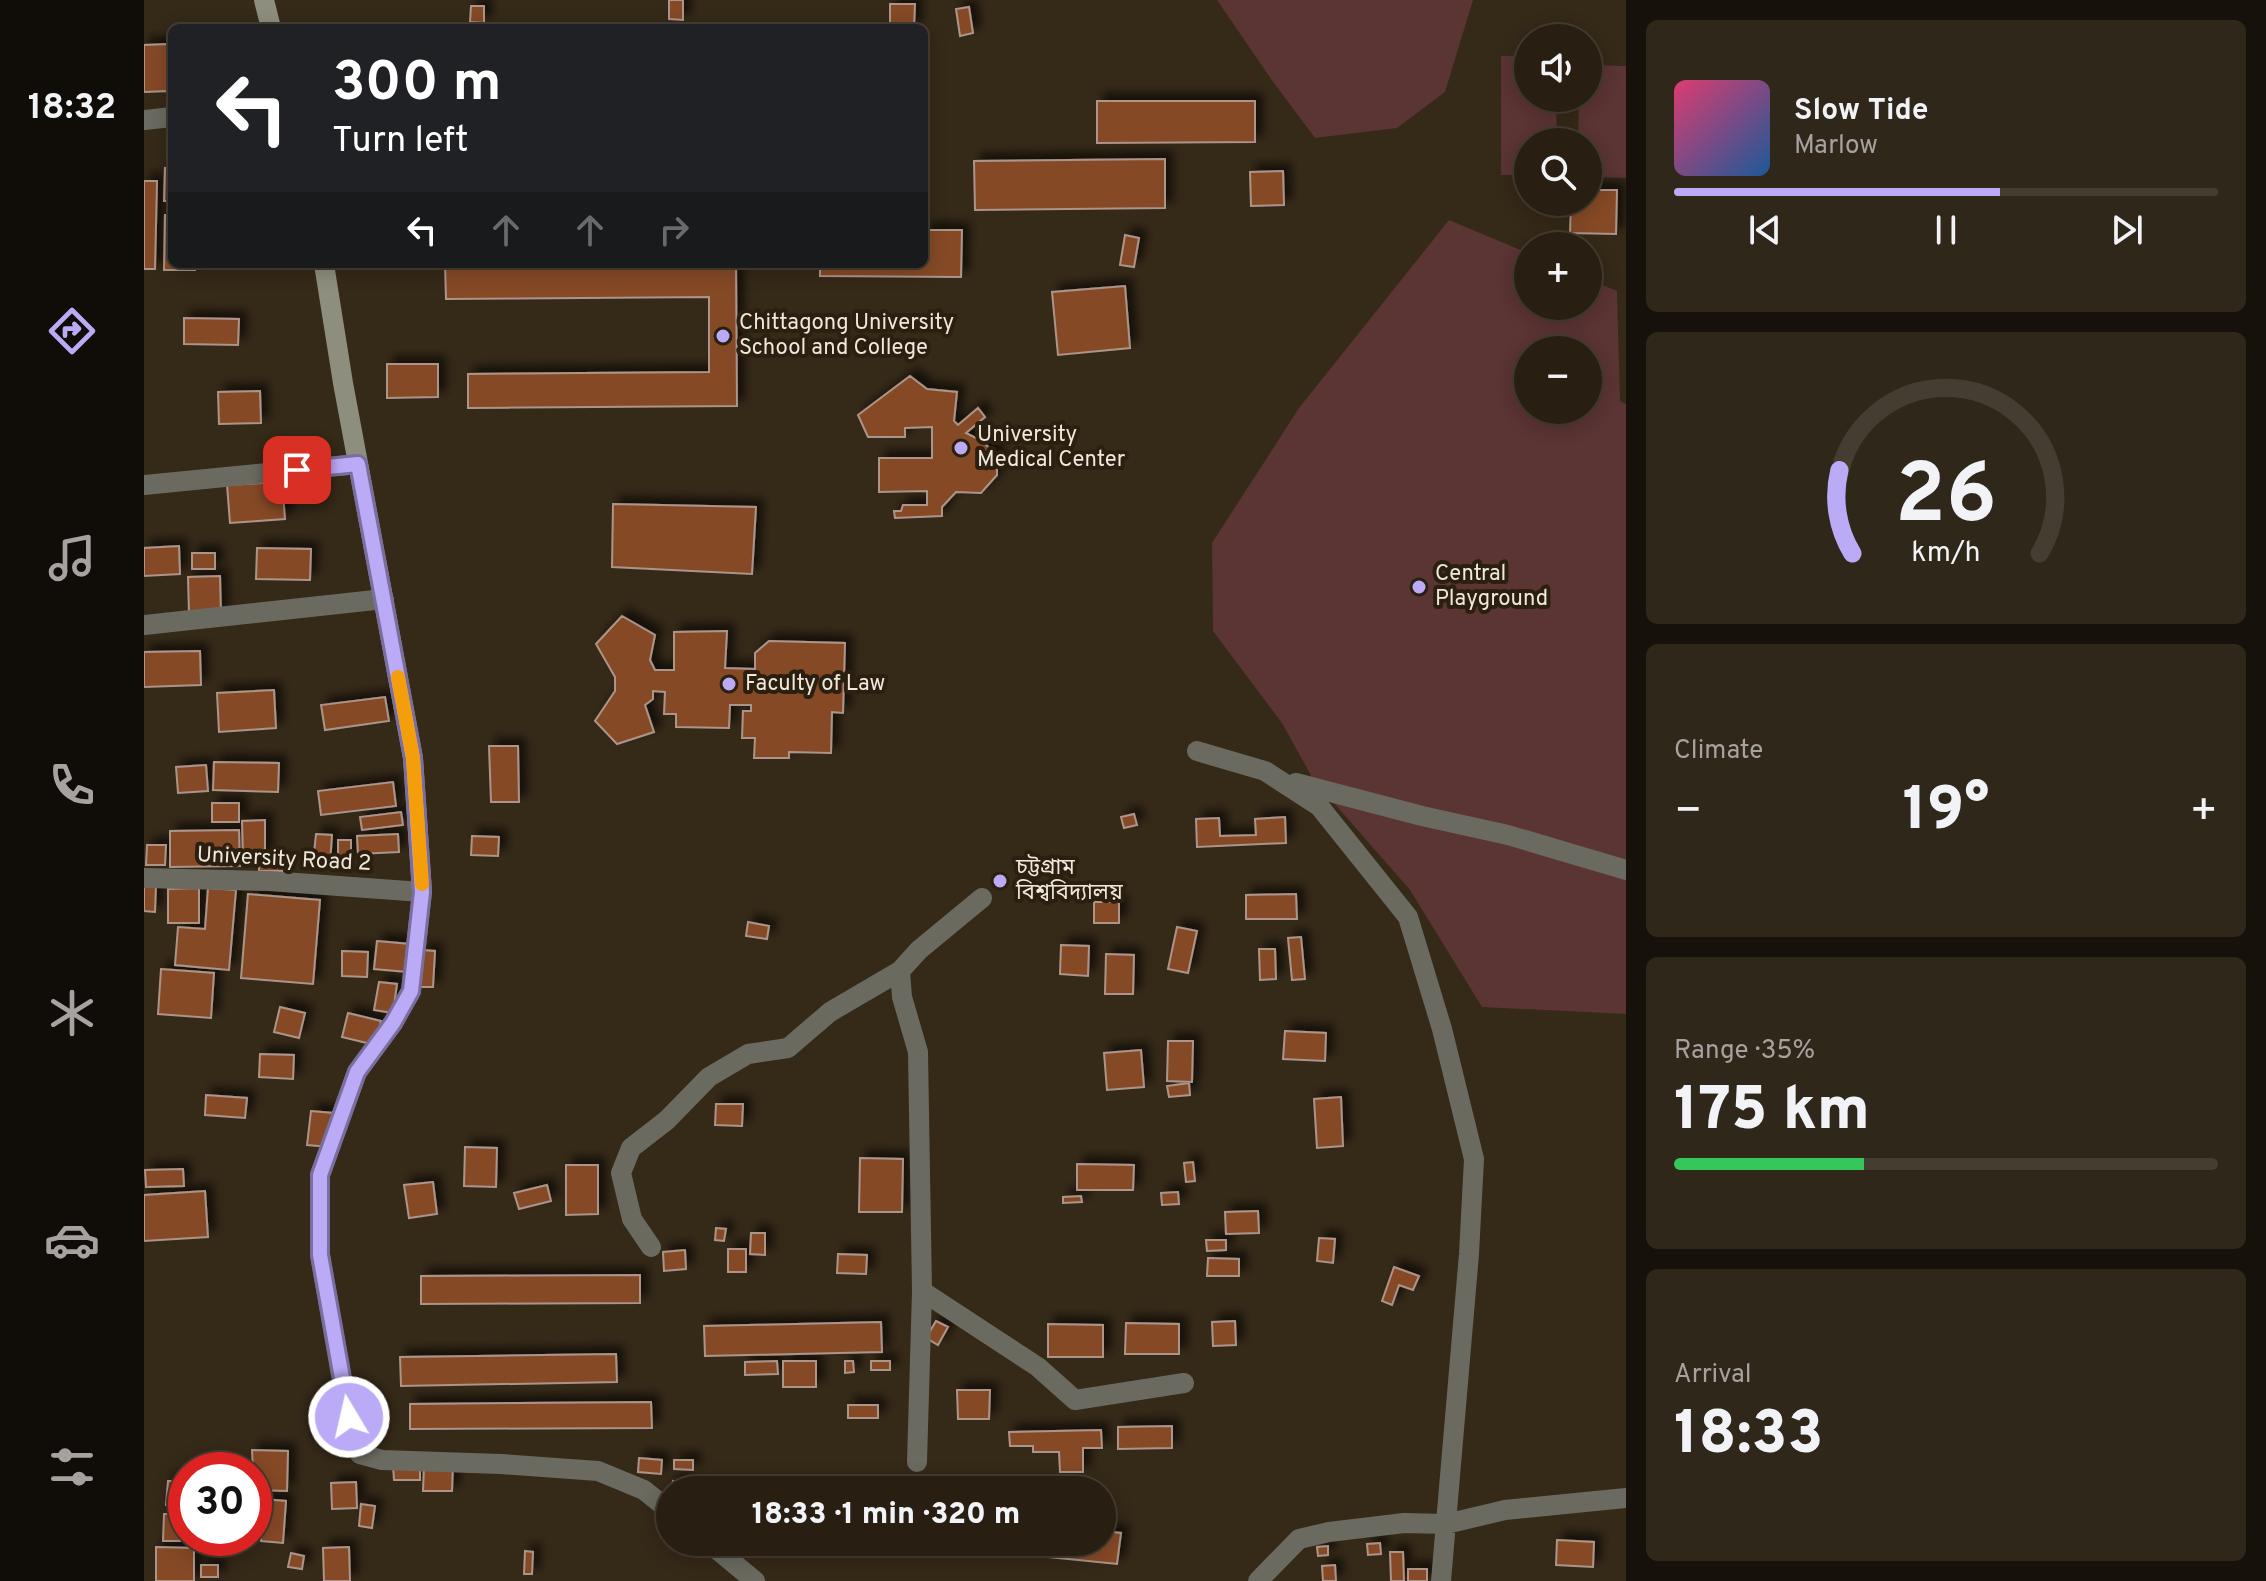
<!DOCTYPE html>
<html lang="en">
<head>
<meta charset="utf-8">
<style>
	:root { --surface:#281f12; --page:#30271b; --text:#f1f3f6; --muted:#a5a29f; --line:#443d32; --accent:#bbaaf6 }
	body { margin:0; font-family:Overpass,"Noto Sans Bengali",sans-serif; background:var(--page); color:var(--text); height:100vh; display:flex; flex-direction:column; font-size:30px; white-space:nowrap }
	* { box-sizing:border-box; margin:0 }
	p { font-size:26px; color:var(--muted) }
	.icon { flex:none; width:44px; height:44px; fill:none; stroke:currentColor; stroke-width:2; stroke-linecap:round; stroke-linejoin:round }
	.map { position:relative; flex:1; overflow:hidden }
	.panel { display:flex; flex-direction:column; gap:20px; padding:20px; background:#16110a; width:640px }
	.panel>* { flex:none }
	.top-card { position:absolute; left:24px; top:24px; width:760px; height:244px; border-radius:12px; box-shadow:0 4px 20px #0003,0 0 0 2px var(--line); background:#202124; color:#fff; overflow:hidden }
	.fabs { position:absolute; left:1370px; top:24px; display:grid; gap:16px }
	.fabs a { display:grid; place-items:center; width:88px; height:88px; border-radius:50%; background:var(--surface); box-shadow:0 4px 20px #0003,0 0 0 2px var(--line); font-size:40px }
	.speed { position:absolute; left:24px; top:1452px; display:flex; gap:16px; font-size:40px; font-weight:700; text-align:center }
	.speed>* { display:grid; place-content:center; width:104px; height:104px; border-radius:50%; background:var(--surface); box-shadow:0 4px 20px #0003,0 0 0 2px var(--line); line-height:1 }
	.speed .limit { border:12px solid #d22; background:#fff; color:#111 }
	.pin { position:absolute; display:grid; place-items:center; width:68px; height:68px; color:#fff; margin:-34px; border-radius:16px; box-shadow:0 4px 12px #0006 }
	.me { position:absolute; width:88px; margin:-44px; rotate:351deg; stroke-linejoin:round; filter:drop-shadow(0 0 6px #0008) }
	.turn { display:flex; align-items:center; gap:28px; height:168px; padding:0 32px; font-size:36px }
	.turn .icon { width:104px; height:104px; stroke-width:2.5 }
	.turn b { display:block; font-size:56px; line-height:68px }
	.lanes { display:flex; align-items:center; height:76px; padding:0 32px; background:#0003; justify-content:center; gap:40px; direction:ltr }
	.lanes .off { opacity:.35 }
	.big { font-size:60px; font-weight:800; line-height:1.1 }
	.panel .tile { flex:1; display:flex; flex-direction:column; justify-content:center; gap:12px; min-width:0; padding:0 28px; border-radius:12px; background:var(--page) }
	.panel .dial { align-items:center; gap:0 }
	.dial svg { height:208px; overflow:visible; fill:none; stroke:var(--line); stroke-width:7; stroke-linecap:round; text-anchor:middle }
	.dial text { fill:var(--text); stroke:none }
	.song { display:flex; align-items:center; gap:24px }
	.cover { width:96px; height:96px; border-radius:12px; background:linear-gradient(135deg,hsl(340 70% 55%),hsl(210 70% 35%)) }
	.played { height:8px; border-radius:4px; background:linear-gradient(90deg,var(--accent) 60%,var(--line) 60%) }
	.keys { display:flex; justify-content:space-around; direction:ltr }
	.heat { display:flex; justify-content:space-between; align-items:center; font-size:44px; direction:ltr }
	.charge { height:12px; border-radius:6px; background:linear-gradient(90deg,#34c759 35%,var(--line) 0) }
	.trip { position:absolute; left:512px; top:1476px; width:460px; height:80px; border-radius:40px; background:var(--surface); box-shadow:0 4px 20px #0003,0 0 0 2px var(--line); font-weight:800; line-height:80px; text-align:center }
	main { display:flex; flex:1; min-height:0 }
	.dock { display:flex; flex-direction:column; width:144px; justify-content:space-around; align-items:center; background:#100c07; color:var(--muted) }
	.dock .icon { width:56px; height:56px }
	.dock .active { color:var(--accent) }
	.dock b { font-size:36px; color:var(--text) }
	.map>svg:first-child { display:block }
	.green { fill:#5b3434; fill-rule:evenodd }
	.building { fill:#854927; stroke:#ac9489; stroke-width:2; filter:url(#shadow) }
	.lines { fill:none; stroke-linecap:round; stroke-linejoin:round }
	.street { stroke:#6b6a61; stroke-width:20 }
	.secondary { stroke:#8e8e7e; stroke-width:20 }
	.route-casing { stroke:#7a6ea0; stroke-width:20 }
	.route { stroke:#bbaaf6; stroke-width:14 }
	.slow { stroke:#f59e0b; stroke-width:14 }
	.poi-dot { fill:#bbaaf6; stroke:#2b200f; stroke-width:3 }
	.labels { text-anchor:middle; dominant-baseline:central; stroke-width:8; stroke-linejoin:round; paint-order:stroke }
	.poi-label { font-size:22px; fill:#f0e8dd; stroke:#2b200f; text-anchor:start }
	.street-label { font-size:22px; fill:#f0e8dd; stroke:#2b200f }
</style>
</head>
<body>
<main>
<nav class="dock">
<b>18:32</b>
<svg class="icon active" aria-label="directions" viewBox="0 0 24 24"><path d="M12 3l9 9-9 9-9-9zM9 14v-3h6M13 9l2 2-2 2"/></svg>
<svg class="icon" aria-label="music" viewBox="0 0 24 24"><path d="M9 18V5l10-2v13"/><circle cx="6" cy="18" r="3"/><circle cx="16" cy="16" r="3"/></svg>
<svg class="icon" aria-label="phone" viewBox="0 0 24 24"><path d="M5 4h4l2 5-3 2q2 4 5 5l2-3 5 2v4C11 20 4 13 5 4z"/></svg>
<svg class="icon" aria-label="climate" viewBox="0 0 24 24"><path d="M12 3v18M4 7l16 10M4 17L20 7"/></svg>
<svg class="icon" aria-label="car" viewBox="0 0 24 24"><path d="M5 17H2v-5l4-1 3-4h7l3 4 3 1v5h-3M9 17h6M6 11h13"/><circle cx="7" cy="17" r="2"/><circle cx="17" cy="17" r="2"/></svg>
<svg class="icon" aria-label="filters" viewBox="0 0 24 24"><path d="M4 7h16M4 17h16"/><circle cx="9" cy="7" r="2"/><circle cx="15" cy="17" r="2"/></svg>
</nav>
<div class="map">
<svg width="1482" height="1581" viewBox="0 0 1482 1581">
	<defs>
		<filter id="shadow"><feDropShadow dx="7" dy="-7" stdDeviation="4" flood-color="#0009"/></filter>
	</defs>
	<rect width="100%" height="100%" fill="#352918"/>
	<!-- green -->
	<path class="green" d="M1073,0H1329L1301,92L1253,128L1171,138L1127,79Z
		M1357,56H1384V98H1412L1413,142H1384V175H1357Z
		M1444,65L1482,66V178L1444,177V142H1434L1435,98H1444Z
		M1305,220L1384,253V306H1444V279L1473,291L1476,401L1482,404V1014L1338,1007L1266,890L1169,779L1138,723L1069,631L1068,543L1155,408ZM1384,350H1444V410H1384Z"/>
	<!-- building -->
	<path class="building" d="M525,0H539V20L525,19Z
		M746,4H771L770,28H746Z
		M327,6H340V23L326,22Z
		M825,7L829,33L816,36L812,9Z
		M24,44L26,91L0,92V45Z
		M953,101H1111V142L953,143Z
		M1021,159V208L831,210L830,161Z
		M21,168L28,169V201H20Z
		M1139,171L1140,205L1107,206L1106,172Z
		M0,181H13L11,269H0Z
		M1444,190H1473L1472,234L1426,233L1427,202H1444Z
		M21,215H28V264H51V270H20Z
		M780,230H818L817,277L676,276V264H780Z
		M981,235L995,238L990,267L976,265Z
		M301,264H592L593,406L324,408V374L565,372V297L302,299Z
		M981,286L986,348L914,355L908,292Z
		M40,318L95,319L94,345L40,344Z
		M243,364H294V397L243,398Z
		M766,376L783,389L813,392L810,421L814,425L834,408L841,417L822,433L838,441L853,455V475L837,493L812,492L798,507V516L751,518L750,511H757L759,505H783V491L735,492V458H788V427L761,428V437H724L714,415Z
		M116,391L117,423L75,424L74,392Z
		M138,482L141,519L86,523L83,485Z
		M469,504L612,507L608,574L468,567Z
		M35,546L36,574L0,576V548Z
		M113,548L167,549L166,580L112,579Z
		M48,553H71V569H48Z
		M76,576L77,614L45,615L44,577Z
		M478,616L511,635L506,660L511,670H530V632L583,631L581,668L611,669V653L625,641L701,643L699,713L688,712L687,753L645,752V758H610L611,738H598L599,711H607V705H586L585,728L532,727V714H520L521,692L509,691V699L501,705L510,732L473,744L451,721L471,691V677L452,644Z
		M56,651L57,685L0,687V652Z
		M130,690L132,728L75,732L73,693Z
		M241,697L245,721L181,730L177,705Z
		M345,746H374L375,802H347Z
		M70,762L135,763L134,792L69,790Z
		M62,765L64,791L34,793L32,767Z
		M249,782L252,806L177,815L174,791Z
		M68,803H95V822H68Z
		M257,812L259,825L218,830L216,817Z
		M990,814L993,825L980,828L977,817Z
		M1141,817L1142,843L1053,847L1052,819L1075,818L1076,836L1112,835L1111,819Z
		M121,820V856H99L98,821Z
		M95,830L96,866L26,867V831Z
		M172,834L188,835L186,864L169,863Z
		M254,834L255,852L214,854L213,836Z
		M328,836L355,837L354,856L327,855Z
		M194,840H207V861H194Z
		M3,845H22L21,865H2Z
		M115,861H139L138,871H115Z
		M0,884H12L11,912L0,911Z
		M55,888V923H24V889Z
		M64,888L92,890L85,970L31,965L34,927L61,929Z
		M104,894L176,900L169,984L97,978Z
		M1152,894L1153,919H1102V895Z
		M950,902H975V923H950Z
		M604,922L625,926L623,939L602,936Z
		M1033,927L1053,931L1044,973L1024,969Z
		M1157,937L1161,979L1148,980L1144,938Z
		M233,941L266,944L263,972L230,969Z
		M917,945L945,946L944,976L916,974Z
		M1115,949H1131L1132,979L1116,980Z
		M278,950L291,951L289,987H276Z
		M198,951L224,952L223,977L198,976Z
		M962,954L990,955L989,994H961Z
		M17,969L70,973L67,1018L14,1014Z
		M235,982L253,984L249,1013L230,1010Z
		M136,1007L161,1013L155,1038L130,1032Z
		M204,1013L237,1021L231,1045L198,1037Z
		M1141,1031L1182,1033L1181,1061L1139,1059Z
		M1024,1041H1049L1048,1082L1023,1081Z
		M997,1050L1000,1087L963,1090L960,1053Z
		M116,1054L150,1055L149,1079L115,1077Z
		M1045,1083L1046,1095L1025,1097L1023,1086Z
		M62,1095L103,1098L101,1118L61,1115Z
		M1197,1097L1199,1146L1173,1148L1170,1099Z
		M572,1104H599L598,1126L571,1125Z
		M167,1111L189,1113L186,1147L163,1145Z
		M321,1147L353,1148L352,1187L320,1186Z
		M716,1158L759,1159L758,1212H715Z
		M1049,1162L1051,1181L1042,1182L1040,1163Z
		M933,1164L990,1165L989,1190H933Z
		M422,1165H454V1214L422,1215Z
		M39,1169L40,1186L2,1187L1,1170Z
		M289,1182L293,1214L265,1218L260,1185Z
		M403,1185L407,1201L375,1209L370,1193Z
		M61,1191L64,1237L0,1241V1195Z
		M1034,1192L1035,1204L1018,1205L1017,1193Z
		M937,1196L938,1202L919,1203V1197Z
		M1114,1211L1115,1233L1082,1234L1081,1212Z
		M572,1228L582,1229L580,1241L571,1240Z
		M607,1233H621V1255L606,1254Z
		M1175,1238L1191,1239L1189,1263L1173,1261Z
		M1062,1240H1082V1250L1063,1251Z
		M584,1249H602V1272H584Z
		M541,1250L542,1269L520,1271L519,1252Z
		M694,1254L723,1255L722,1274L693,1273Z
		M1064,1258L1095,1259V1276H1063Z
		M1250,1267L1275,1276L1269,1290L1255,1285L1248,1305L1238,1301Z
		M496,1275V1303L277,1304V1276Z
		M792,1321L804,1327L794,1345L782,1338Z
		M1091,1321L1092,1345L1069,1346L1068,1322Z
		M737,1322L738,1352L561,1356L560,1326Z
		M982,1323L1035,1324V1354H981Z
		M904,1324L959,1325V1357H904Z
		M472,1354L473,1382L257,1386L256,1357Z
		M633,1361L634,1374L601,1375V1362Z
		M639,1361H672V1387H639Z
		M701,1361H709L710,1372L701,1373Z
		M727,1361H746V1370H727Z
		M813,1390H846L845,1419H814Z
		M507,1402L508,1428L266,1429V1404Z
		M704,1405H734V1418H704Z
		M1028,1426V1448L974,1449V1427Z
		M957,1430L958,1448H939V1472H916L915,1452H889V1446H866L865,1432Z
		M108,1450L144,1451L143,1491L110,1490Z
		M495,1458L518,1460L517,1474L494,1472Z
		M530,1460H549V1470L530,1469Z
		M280,1465H309L308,1491H279Z
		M249,1466H276V1480H250Z
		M24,1481H31L29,1506L22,1505Z
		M529,1481L549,1486L548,1490L527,1489Z
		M212,1482L213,1508L188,1509L187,1483Z
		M119,1499L142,1501L139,1543L117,1541Z
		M217,1504L231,1506L228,1528L215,1526Z
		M20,1514H37L36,1541H19Z
		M958,1531L977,1533L973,1564L905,1557L907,1542H958Z
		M67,1538H97V1544L67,1543Z
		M1413,1540L1450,1542L1449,1567L1412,1565Z
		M828,1542H893L892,1554L827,1550Z
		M1236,1543L1237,1554L1224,1555L1223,1544Z
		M1184,1546V1555L1174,1556L1173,1547Z
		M12,1547L50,1548V1581H12Z
		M205,1547L206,1581H180L179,1548Z
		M381,1551L389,1552L388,1574H380Z
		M1246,1552H1259L1260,1581H1247Z
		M147,1553L160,1556L158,1569L144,1567Z
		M57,1565H74V1577H57Z
		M1191,1565L1192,1581H1179L1178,1566Z
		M1264,1569H1283V1581H1264Z"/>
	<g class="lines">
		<!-- street -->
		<path class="street" d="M0,120L28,117
			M0,485L214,464
			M0,625L240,599
			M1053,751L1121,771L1175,806L1264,917L1298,1029L1330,1159L1325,1254L1297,1581
			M1152,783L1278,816L1364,835L1482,870
			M0,878L125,881L278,892L267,991L249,1023L213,1072L176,1175V1255L208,1438L216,1454L238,1460L357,1464L454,1471L500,1490L526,1511
			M507,1247L488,1219L477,1173L487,1148L523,1120L565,1077L604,1054L644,1048L686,1012L756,971
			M778,1291L894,1367L931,1400L1040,1383
			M773,1462L778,1291L774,1052L758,997L756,971L775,950L838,898
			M564,1542L611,1581
			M1114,1581L1155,1539L1185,1532L1260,1523L1302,1524L1361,1510L1482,1498"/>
		<!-- secondary -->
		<path class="secondary" d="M120,0L127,28
			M180,264L199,383L269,758L278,892"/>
	</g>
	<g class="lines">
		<!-- route casing -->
		<g class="route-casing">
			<path id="route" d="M153,470L214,464L269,758L278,892L267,991L249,1023L213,1072L176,1175V1255L205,1417"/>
		</g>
		<!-- route -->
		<use href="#route" class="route"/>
		<!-- slow -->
		<path class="slow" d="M254,677L269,758L278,884"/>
	</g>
	<!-- markers -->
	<g class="poi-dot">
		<circle cx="579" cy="336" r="8"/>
		<circle cx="817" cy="448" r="8"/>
		<circle cx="1275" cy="587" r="8"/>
		<circle cx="585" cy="684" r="8"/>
		<circle cx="856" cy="881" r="8"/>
	</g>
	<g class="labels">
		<!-- poi labels -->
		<g class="poi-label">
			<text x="595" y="323">Chittagong University<tspan x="595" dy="25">School and College</tspan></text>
			<text x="833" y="435">University<tspan x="833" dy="25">Medical Center</tspan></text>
			<text x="1291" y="574">Central<tspan x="1291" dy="25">Playground</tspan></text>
			<text x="601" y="684">Faculty of Law</text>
			<text x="872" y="868">চট্টগ্রাম<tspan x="872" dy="25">বিশ্ববিদ্যালয়</tspan></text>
		</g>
		<!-- street labels -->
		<g class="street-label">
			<text transform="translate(140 860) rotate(3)">University Road 2</text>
		</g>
	</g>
</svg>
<div class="fabs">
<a><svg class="icon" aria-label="sound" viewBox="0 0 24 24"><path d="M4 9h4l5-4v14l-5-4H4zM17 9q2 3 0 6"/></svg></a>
<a><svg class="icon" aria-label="search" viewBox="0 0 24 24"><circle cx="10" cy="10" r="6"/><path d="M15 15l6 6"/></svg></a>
<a>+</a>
<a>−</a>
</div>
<div class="speed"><div class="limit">30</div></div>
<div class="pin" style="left:153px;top:470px;background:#d93025"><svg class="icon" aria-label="arrive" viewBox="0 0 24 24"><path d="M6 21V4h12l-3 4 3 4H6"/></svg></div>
<svg class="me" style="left:205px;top:1417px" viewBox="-20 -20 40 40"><circle r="17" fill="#bbaaf6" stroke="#fff" stroke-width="3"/><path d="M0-11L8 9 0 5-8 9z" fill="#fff"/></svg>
<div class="trip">18:33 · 1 min · 320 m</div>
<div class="top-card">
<div class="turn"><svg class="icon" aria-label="left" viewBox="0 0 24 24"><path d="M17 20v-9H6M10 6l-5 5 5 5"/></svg><div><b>300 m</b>Turn left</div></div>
<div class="lanes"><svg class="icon" aria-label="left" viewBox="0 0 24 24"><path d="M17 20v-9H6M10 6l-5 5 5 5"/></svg><svg class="icon off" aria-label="ahead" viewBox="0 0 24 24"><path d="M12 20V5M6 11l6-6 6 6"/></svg><svg class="icon off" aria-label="ahead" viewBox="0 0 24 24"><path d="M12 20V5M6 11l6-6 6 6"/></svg><svg class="icon off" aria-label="right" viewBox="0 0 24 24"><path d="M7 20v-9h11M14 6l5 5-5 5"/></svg></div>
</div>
</div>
<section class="panel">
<div class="tile">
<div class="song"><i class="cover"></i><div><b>Slow Tide</b><p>Marlow</p></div></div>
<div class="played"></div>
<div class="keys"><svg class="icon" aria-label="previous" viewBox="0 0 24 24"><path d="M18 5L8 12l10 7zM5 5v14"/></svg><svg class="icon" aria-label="pause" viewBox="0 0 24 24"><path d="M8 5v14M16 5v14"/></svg><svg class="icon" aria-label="next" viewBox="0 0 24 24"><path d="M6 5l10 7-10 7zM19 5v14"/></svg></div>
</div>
<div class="tile dial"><svg viewBox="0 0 100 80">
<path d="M14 69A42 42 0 1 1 86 69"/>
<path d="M14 69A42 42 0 0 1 9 37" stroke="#bbaaf6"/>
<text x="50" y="56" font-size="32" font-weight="700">26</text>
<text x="50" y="72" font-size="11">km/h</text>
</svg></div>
<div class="tile"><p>Climate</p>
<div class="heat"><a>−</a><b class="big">19°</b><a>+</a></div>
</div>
<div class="tile"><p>Range · 35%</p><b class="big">175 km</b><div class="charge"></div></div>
<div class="tile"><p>Arrival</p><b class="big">18:33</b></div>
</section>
</main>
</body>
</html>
